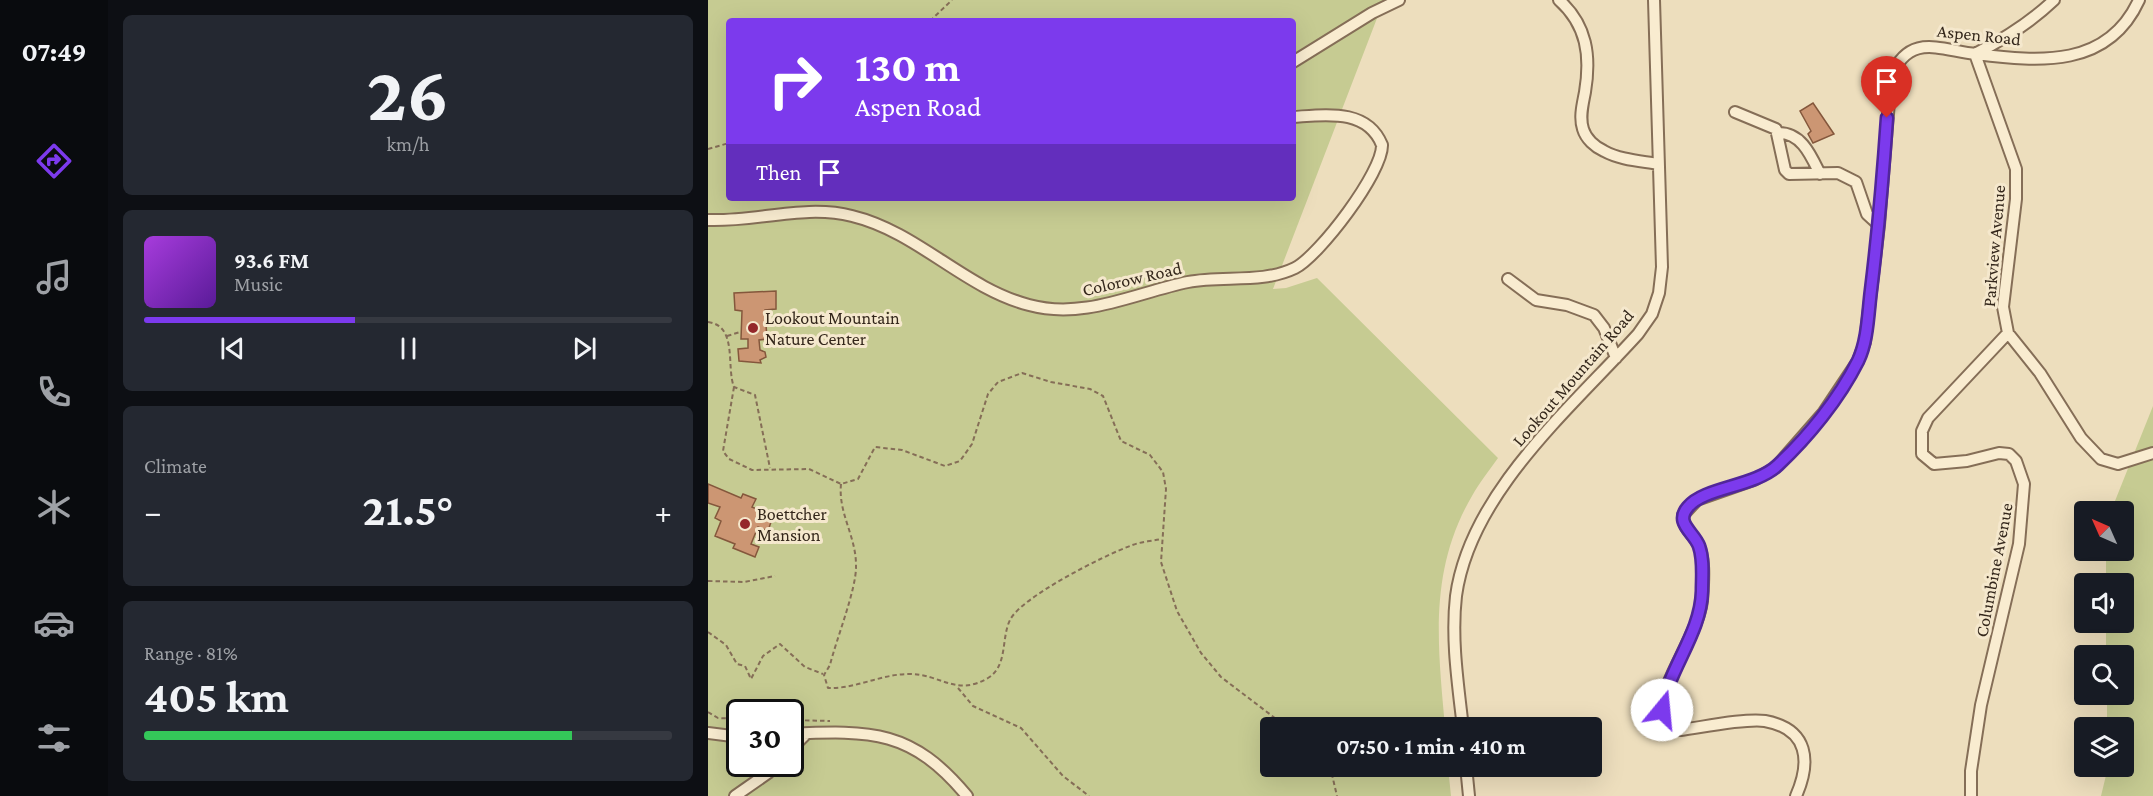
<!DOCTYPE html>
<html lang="en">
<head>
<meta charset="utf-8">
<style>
	:root { --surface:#171b24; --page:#242831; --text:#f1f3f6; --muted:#9ea1a6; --line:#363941; --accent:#7c3aed }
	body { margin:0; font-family:"Crimson Pro",serif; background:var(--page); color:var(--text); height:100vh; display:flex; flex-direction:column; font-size:22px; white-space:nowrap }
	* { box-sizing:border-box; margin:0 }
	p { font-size:20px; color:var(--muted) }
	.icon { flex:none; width:33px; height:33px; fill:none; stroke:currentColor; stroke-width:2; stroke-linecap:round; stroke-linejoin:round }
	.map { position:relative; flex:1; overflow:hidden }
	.drawer { display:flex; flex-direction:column; gap:15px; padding:15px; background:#0d0f14; width:600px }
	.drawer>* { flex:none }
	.top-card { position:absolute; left:18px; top:18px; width:570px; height:183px; border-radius:6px; box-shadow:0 6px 24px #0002; background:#7c3aed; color:#fff; overflow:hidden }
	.needle { width:39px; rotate:315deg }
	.tools { position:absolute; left:1366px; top:501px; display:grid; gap:12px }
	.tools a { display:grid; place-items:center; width:60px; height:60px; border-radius:6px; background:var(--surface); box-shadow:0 6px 24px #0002; font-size:30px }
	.speed { position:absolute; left:18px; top:699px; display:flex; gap:12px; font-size:30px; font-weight:700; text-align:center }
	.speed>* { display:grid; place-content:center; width:78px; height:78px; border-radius:50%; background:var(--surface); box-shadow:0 6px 24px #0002; line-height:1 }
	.speed .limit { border:3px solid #111; border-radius:9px; background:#fff; color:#111 }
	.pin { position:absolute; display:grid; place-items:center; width:51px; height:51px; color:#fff; margin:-62px -26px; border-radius:50% 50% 50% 0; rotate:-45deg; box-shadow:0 0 6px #0007 }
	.pin .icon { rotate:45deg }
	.me { position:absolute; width:66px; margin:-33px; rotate:17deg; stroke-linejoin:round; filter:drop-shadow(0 0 4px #0008) }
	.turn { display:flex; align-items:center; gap:21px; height:126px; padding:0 30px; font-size:27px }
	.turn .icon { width:78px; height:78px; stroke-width:2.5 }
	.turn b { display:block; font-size:42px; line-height:51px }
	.then { display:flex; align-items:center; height:57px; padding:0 30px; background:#0003; gap:12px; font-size:22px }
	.big { font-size:45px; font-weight:700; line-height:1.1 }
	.drawer .card { flex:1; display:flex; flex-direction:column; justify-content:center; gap:9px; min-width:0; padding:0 21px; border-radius:9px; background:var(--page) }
	.drawer .dial { align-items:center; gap:0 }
	.dial b { font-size:78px; line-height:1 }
	.song { display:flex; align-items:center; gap:18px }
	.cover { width:72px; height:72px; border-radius:9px; background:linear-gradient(135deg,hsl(280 70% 55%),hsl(270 70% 35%)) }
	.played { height:6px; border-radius:3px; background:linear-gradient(90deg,var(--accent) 40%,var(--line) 40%) }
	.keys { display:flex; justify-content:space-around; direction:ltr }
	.heat { display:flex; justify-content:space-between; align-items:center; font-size:33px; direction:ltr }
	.charge { height:9px; border-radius:4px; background:linear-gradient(90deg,#34c759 81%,var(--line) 0) }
	.trip { position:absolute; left:552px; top:717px; width:342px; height:60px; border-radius:6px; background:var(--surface); box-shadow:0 6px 24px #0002; font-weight:700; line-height:60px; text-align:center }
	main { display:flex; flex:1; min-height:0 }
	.tabs { display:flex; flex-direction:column; width:108px; justify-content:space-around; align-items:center; background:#090b0e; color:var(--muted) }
	.tabs .icon { width:42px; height:42px }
	.tabs .active { color:var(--accent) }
	.tabs b { font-size:27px; color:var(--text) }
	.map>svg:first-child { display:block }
	.green { fill:#c6cb92; fill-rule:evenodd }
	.building { fill:#cc9673; stroke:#84573c; stroke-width:1.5 }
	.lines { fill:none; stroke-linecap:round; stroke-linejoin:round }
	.minor-casing { stroke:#856e57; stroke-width:14 }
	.path { stroke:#856e57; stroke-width:2; stroke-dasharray:4.5 3; stroke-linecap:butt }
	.minor { stroke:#f9ecd0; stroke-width:10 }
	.route-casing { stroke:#51269a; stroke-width:15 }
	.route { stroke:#7c3aed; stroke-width:10 }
	.poi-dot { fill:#94272a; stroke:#f5e8cd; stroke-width:2 }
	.labels { text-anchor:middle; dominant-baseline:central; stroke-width:6; stroke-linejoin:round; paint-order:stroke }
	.street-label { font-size:18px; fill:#34271b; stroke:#f5e8cd }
	.poi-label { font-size:18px; fill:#34271b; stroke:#f5e8cd; text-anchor:start }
</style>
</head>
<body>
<main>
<nav class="tabs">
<b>07:49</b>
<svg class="icon active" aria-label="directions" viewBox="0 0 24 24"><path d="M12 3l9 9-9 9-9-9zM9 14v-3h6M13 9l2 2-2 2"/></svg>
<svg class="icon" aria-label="music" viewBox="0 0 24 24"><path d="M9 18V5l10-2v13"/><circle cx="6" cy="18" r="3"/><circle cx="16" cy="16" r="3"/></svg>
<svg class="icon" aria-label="phone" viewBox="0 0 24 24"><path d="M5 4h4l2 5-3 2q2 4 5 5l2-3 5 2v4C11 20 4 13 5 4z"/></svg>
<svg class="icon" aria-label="climate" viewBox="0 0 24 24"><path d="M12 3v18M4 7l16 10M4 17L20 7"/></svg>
<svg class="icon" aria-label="car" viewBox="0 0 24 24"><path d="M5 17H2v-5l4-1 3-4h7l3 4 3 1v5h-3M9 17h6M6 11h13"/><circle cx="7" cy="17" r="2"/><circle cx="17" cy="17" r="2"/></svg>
<svg class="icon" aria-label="filters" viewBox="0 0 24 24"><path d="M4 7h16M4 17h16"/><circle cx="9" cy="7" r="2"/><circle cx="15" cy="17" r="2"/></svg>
</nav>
<section class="drawer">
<div class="card dial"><b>26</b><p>km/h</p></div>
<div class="card">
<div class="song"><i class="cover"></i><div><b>93.6 FM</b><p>Music</p></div></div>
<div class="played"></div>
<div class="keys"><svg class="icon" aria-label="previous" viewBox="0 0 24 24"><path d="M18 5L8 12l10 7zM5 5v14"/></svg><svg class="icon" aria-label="pause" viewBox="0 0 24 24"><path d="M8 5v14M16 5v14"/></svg><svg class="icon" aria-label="next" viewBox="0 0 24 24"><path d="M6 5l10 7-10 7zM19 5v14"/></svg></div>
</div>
<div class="card"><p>Climate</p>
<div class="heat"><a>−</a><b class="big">21.5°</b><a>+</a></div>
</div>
<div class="card"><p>Range · 81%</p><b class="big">405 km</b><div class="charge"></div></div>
</section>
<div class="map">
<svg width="1445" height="796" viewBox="0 0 1445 796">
	<rect width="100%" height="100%" fill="#eddebd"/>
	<!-- green -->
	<path class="green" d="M0,0H676L565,289L578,288L609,278L790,458C781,471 771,483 764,496C720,571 730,646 737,727L562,728V766L740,767L743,796H0ZM21,21H585V198H21ZM32,712H82V764H32Z
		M1445,406V796H1393L1400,767L1416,766V728L1399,727V695L1416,694V656L1398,655V623L1416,622V584L1398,583V551L1416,550V512L1403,511Z"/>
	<!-- building -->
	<path class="building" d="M1105,103L1126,134L1105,143L1100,134L1103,131L1092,111Z
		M68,291V309L57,310L59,339L51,340L52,350L57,352L58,357L52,360L53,363L31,361L30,349L40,348V339H33L34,311L27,310L26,293Z
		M0,484L33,498L35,494L48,499L44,507L65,516L60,531L50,527L43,544L51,547L47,557L25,548L27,544L7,536L13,521L7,518L12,507L0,503Z"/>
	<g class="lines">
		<!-- minor casing -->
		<g class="minor-casing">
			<path id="minor" d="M851,0C879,25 883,56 877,92C875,103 871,117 875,129C878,139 887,147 896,151C912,160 933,161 950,164
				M1346,0C1322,23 1296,39 1267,54L1308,169V199L1295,307L1300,333L1332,373L1373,438L1393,459L1410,464L1445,453
				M585,62L664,13L691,0
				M1027,112L1068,129L1077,170L1081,174L1130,173L1148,182L1159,214L1171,225
				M1071,133C1094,133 1103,156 1112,174
				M0,220C48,222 97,204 144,216C210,232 256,288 321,305C376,320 427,293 480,282C515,275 554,284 587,268C611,256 675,172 674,145C659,108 617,115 585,117
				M800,279L828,300L859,305L886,315L896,328L908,358
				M755,728C750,684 743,639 748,596C762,493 863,408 930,334L944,314L951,293L954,267L946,0
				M0,733L32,737
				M82,734C164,730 204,730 259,796
				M82,750L98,734
				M758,766L761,796
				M27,796L60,773L69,764
				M1088,796C1103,762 1101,729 1057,721C1038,718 995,727 973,730L961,726C958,721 954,715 954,709C953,683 990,634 994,601C995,585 998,557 989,542C983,532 975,528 975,515L989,500L1046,480L1067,468L1116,412L1150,361L1157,342L1171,225L1183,77C1201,32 1232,50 1268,54C1332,62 1400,68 1431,0
				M1263,796V771L1273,705L1311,544L1316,484L1308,461L1301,454L1291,453L1259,461L1226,464L1214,454V431L1220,418L1300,333"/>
		</g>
		<!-- path -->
		<path class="path" d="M222,21L244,0
			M0,149L21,143
			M0,322C30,326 18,367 26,387L47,395L62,468
			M19,336L32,332
			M26,387L15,451L21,459L44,470L101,469L133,484L150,479L167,447L194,450L237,466L252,461L264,444L280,394L290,382L314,373L343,382L382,389L395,396L413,441L442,455L455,472L458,489L453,562L469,611L493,653L513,677L580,728
			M133,484C130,513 148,536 148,565C149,588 128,640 122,665L116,675L120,688C148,689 173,674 201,674C233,674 248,697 280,678C300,666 293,638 302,620C313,597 397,555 422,546C431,542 443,541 453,539
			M0,581L36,582L67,576
			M0,632L18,645L29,664L37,666L43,679L55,656L72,644L97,667L115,674
			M250,688L265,706L313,728L355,776L381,796
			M0,712L10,718L32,719
			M82,720L122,721
			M622,766L629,796"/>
		<!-- minor -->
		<use href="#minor" class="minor"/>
	</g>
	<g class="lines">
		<!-- route casing -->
		<g class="route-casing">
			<path id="route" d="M954,710C960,669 993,634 994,591C994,576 996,560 991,546C986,532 966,523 980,507C996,487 1047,487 1070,465C1100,437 1131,399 1150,361C1160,340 1160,313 1163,290C1170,233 1175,176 1179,118"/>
		</g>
		<!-- route -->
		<use href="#route" class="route"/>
	</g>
	<!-- markers -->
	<g class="poi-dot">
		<circle cx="45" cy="328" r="6"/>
		<circle cx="37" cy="524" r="6"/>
	</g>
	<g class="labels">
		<!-- street labels -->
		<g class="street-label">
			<text transform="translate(1271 35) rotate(6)">Aspen Road</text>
			<text transform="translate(1286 246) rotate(-85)">Parkview Avenue</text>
			<text transform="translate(424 279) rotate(-13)">Colorow Road</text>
			<text transform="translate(865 378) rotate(-49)">Lookout Mountain Road</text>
			<text transform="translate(1286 570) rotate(-79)">Columbine Avenue</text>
		</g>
		<!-- poi labels -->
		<g class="poi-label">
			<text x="57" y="318">Lookout Mountain<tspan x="57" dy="21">Nature Center</tspan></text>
			<text x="49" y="514">Boettcher<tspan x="49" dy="21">Mansion</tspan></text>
		</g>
	</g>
</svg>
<div class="tools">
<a><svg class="needle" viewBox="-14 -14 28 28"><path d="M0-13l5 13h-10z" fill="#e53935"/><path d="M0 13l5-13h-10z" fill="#9ea1a6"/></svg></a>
<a><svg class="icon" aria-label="sound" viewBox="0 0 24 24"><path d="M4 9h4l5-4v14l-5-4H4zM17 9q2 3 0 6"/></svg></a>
<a><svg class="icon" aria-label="search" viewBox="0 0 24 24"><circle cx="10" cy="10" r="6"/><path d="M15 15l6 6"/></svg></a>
<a><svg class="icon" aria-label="layers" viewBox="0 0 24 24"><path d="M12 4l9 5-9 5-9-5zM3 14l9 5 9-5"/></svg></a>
</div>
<div class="speed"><div class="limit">30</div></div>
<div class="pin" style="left:1179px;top:118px;background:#d93025"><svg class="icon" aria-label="arrive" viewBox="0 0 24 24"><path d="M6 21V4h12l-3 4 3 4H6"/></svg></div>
<svg class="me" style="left:954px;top:710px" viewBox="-20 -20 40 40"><circle r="19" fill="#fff"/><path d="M0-13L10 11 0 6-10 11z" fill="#7c3aed"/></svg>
<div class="trip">07:50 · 1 min · 410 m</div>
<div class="top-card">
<div class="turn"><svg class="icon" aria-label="right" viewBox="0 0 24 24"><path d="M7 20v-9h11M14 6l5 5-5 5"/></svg><div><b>130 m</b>Aspen Road</div></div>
<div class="then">Then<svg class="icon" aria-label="arrive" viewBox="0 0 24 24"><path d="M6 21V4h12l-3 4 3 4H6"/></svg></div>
</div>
</div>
</main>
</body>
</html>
